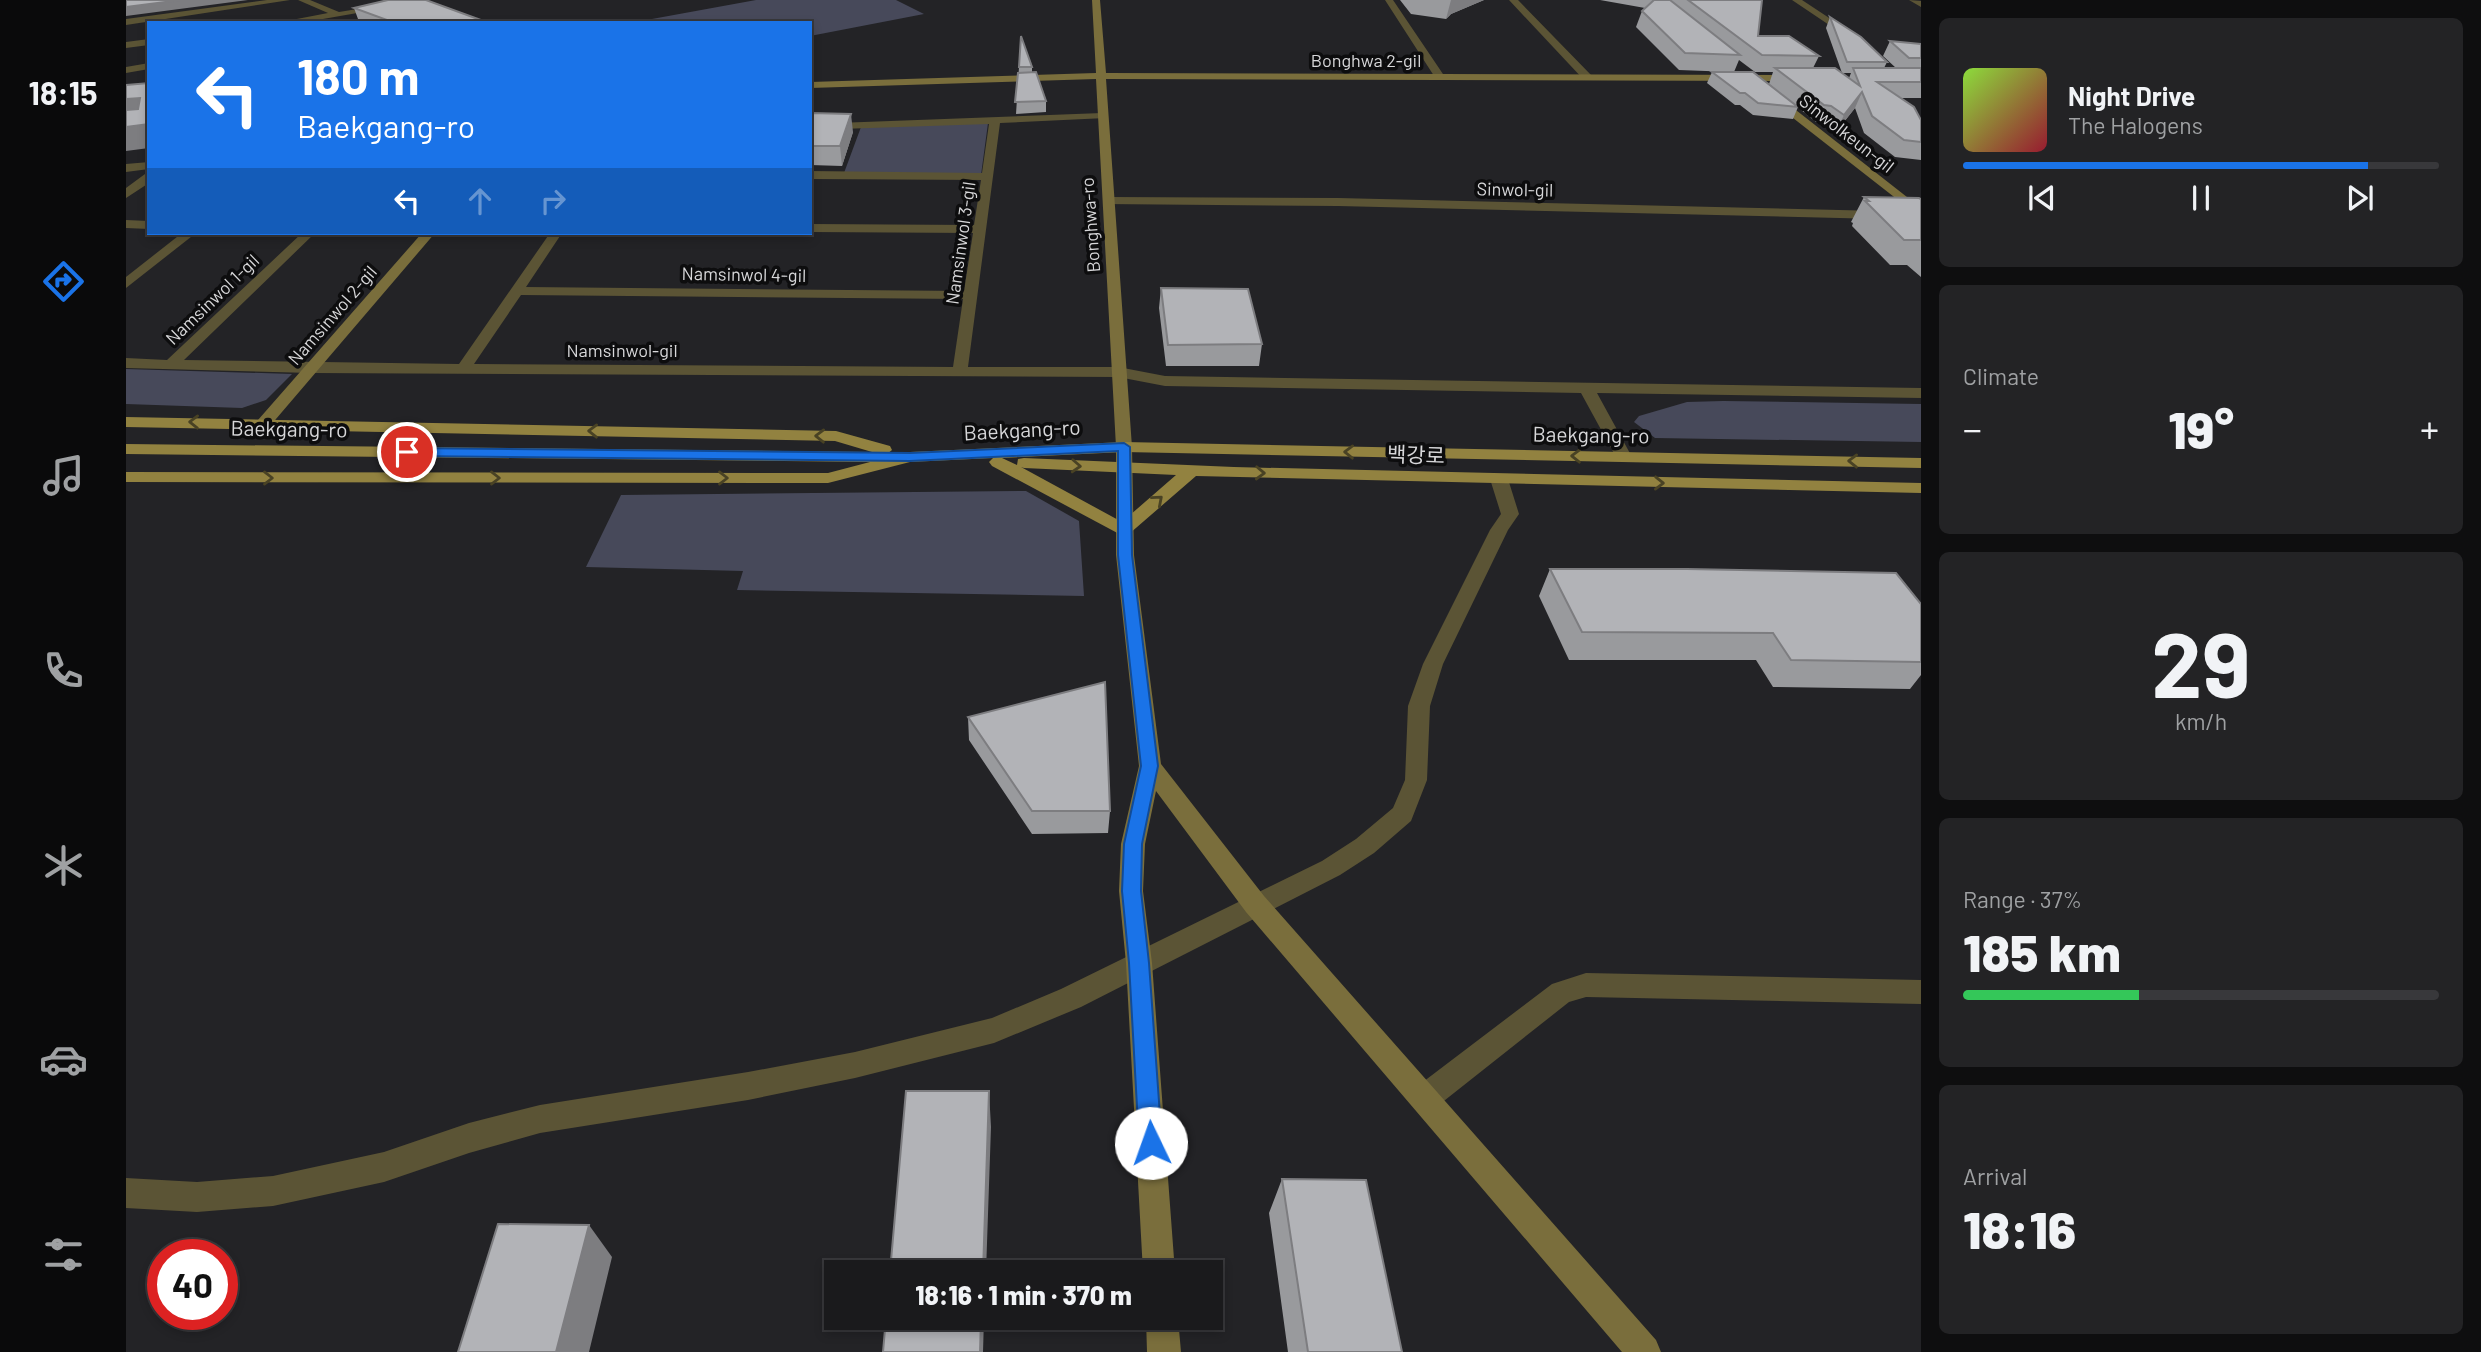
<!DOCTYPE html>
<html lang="en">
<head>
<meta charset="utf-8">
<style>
	:root { --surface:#1a1a1c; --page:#232325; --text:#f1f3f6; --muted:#9fa1a3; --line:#38383b; --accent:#1a73e8 }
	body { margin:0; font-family:Barlow,"Noto Sans KR",sans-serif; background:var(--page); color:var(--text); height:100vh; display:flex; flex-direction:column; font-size:26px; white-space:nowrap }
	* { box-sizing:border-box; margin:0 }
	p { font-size:23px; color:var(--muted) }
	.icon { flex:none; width:38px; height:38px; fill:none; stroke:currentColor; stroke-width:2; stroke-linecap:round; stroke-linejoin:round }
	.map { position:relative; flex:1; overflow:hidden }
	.drawer { display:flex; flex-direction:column; gap:18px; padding:18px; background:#0e0e0f; width:560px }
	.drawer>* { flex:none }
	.guide { position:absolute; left:21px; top:21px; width:665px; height:214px; border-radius:0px; box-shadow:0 4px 10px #0003,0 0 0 2px var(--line); background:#1a73e8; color:#fff; overflow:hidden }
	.speed { position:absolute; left:21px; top:1239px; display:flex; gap:14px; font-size:35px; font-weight:700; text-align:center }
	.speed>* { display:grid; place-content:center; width:91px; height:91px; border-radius:50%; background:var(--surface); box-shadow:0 4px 10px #0003,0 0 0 2px var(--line); line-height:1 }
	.speed .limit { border:10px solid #d22; background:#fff; color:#111 }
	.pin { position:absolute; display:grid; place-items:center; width:60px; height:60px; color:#fff; margin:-30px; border:4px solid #fff; border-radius:50%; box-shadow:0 2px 7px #0007 }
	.me { position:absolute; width:77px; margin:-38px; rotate:357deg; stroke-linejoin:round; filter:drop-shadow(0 0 5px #0008) }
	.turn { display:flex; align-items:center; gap:24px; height:147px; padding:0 35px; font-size:32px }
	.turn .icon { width:91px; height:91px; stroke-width:2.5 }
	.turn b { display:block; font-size:49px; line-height:60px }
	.lanes { display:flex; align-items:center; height:66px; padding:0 35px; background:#0003; justify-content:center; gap:35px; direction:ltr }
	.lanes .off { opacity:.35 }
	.big { font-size:52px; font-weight:800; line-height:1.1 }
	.drawer .tile { flex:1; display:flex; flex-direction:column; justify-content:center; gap:10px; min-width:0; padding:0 24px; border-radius:10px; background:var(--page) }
	.drawer .dial { align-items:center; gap:0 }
	.dial b { font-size:91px; line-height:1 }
	.song { display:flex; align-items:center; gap:21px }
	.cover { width:84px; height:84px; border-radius:10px; background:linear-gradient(135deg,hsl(90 70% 55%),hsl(350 70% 35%)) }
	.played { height:7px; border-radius:4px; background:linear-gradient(90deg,var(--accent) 85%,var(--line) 85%) }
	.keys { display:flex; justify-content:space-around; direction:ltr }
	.heat { display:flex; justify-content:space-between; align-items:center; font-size:38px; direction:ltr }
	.charge { height:10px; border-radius:5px; background:linear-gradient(90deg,#34c759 37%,var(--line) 0) }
	.trip { position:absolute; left:698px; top:1260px; width:399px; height:70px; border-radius:0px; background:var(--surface); box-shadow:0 4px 10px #0003,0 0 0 2px var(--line); font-weight:800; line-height:70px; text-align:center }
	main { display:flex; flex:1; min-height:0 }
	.menu { display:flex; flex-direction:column; width:126px; justify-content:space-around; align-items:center; background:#0a0a0b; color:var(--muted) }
	.menu .icon { width:49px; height:49px }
	.menu .active { color:var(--accent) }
	.menu b { font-size:32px; color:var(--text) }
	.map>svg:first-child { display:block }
	.green { fill:#47495a }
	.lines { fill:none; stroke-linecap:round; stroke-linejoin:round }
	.street { fill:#5b5435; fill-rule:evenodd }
	.secondary { fill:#7a6e3c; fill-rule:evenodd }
	.primary { fill:#928240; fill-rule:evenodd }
	.wall { fill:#999a9d }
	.shaded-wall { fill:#7d7d80 }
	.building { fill:#b2b3b7; stroke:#7d7d80; stroke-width:2 }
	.oneway { stroke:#494224 }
	.route { fill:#1a73e8; stroke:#114b97; stroke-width:2 }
	.labels { text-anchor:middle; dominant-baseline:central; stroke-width:7; stroke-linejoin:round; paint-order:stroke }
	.far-street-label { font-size:18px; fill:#d7d7d9; stroke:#0d0d0e }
	.street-label { font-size:21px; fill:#d7d7d9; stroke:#0d0d0e }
</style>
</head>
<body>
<main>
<nav class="menu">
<b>18:15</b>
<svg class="icon active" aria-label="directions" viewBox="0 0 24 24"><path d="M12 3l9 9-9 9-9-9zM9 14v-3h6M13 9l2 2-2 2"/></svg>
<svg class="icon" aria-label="music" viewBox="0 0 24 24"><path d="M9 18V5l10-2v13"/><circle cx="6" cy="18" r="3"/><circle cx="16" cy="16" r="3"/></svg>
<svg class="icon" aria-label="phone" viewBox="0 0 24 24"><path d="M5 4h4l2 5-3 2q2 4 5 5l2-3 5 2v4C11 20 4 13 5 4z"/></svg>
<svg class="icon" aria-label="climate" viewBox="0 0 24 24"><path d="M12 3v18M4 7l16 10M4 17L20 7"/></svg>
<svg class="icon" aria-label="car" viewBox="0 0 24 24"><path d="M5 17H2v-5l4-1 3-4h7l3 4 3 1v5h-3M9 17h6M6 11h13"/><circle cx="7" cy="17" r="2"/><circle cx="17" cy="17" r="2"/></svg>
<svg class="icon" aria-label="filters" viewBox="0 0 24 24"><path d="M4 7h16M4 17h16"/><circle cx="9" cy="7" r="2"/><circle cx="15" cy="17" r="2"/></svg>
</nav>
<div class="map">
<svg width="1795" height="1352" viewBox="0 0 1795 1352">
	<rect width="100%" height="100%" fill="#232326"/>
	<!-- green -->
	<path class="green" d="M630,0H770L798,14L684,36V23H504Z
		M862,123L855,175L718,173L735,127Z
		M0,369L166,374L140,400L116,408L0,404Z
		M1597,401L1795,404V442L1529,438L1508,422L1513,416L1561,402Z
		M900,491L953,521L958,596L611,590L617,571L460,567L495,495Z"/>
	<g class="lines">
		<!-- street -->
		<path class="street" d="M141,0H164L0,25V19Z
			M172,0H184L213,12L256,5L260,8L174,23H150L202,13Z
			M1259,0H1267L1319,77L1318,79H1310Z
			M1383,0H1392L1466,76V80H1458Z
			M1666,0H1676L1732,37L1724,39Z
			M1783,0L1795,1V7Z
			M23,39V45L0,48V42Z
			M23,63V69L0,73V67Z
			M976,113L980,114V118L874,123L842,367H992L1039,376L1795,388V398L1471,393L1506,457L1498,462L1490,457L1455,393L1039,386L992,377L186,373L0,368V358L41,360L176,233H189L58,360L333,364L424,233H436L400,287L838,291L847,233L684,232V224L848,225L855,180L684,179V171L856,173L863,124L684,130V124ZM395,295L837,299L827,367L348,364Z
			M23,162V169L0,172V164Z
			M19,174H23V183L0,198V188Z
			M981,197L1212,198L1795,212V220L1212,206L977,204V198Z
			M0,220L23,221V229L0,228Z
			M56,233H70L0,288V277Z
			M1373,474L1382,479L1393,514L1382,530L1317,664L1304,706L1301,780L1285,821L1248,853L1214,875L955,1007L868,1043L729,1078L622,1100L414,1133L343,1153L258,1182L147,1206L71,1212L0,1208V1178L71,1182L147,1176L258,1152L343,1123L414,1105L622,1072L729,1052L866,1018L935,989L1196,861L1230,839L1267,808L1279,780L1282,706L1297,664L1364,530L1375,514L1364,479Z
			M1460,973L1795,980V1004L1460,997L1443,1002L1309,1108L1299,1112L1289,1108L1285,1098L1289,1088L1426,984Z"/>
		<!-- secondary -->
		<path class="secondary" d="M966,0H974L980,73L1672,75L1677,78L1672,81L980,79L1006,447L1008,555L1035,764L1138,896L1530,1340L1535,1352H1496L1120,912L1030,791L1019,844L1017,891L1026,963L1049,1272H1017L1000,963L993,891L995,844L1013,766L990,555V447L970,79L684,88V82L970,73Z
			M1644,96H1652L1795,208V218L1644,100Z
			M296,233H309L144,426H132L130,423L132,420Z
			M1020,1318H1052L1055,1352H1021Z"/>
		<!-- primary -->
		<path class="primary" d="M0,417L710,431L764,446L766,450L761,454L762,457L784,452L998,442L1795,458V468L998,452L876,458L891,465L892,459L898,458L1108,467L1795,483V493L1070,476L1003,534L997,536L866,466L863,462L867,458L784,462L702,483L0,482V472L702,473L744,462L0,454V444L746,452L709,441L0,427ZM895,467L898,468L1050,475L996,522Z"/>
	</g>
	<!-- wall -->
	<path class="wall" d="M1274,0H1358L1325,14L1320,19L1285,14Z
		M1474,0H1636L1632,36L1693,56L1687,68L1723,78L1725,73H1716L1700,28L1704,17L1761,62L1758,68H1770L1757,56L1764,41L1795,44V98H1775L1795,120V160L1769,157L1738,133L1729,108L1710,132L1697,122H1690L1643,84L1647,72H1629L1613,60L1608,72L1672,107L1667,119L1627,115L1614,105H1609L1581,83L1586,72H1607L1553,70L1510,27L1516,11L1519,8Z
		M228,8L363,23H244L232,19Z
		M893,67H906V72L920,101V112L890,114Z
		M684,113L727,132L716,166L684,165Z
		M1738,197L1795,199V277L1781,265H1764L1726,226L1727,223L1725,222Z
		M1035,288L1136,344L1133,366H1040L1033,308Z
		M1424,569L1795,604V675L1784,689L1647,687L1630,660H1443L1413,596Z
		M842,717L984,811L982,833L906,834L843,740Z
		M1156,1179L1276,1352H1162L1143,1213Z"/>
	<!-- shaded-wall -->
	<path class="shaded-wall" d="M55,0H122L0,16V7Z
		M1325,0H1358L1325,14L1320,19Z
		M1736,92L1729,108L1710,132L1718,115Z
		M14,98L23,116L0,122V99Z
		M725,114L727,132L716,166L714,146Z
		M23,124V148L0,151V127Z
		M863,1091L865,1127L860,1272H857Z
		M463,1225L486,1257L463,1352H430Z
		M855,1318H858L857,1352H854Z"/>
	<!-- building -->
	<path class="building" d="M0,0H55L0,7Z
		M262,0H300L363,23H269L228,8Z
		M1528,0H1544L1614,55L1559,53L1516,11Z
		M1562,0H1636L1632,36H1663L1693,56L1636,55Z
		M1704,17L1735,37L1761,62H1721Z
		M895,36L906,67H893Z
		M1764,41L1795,44V58H1783Z
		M1649,68H1709L1734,86L1727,68H1795V82H1751L1788,107L1795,120V142L1778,140L1746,116L1736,92L1718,115L1705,106L1698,105Z
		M910,72L920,101L889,102L892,73Z
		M1586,72H1627L1672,107L1632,103L1619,93H1614Z
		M23,83V124L0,127V110L12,109L14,98L0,99V85Z
		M684,113L725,114L714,146H684Z
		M1738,197L1793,198L1795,199V240H1778L1739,201H1743Z
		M1035,288L1122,289L1136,344L1042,345Z
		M1424,569H1561L1770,573L1795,604V662L1665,660L1647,633L1456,632Z
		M979,682L984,811H906L842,717Z
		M780,1091H863L857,1272H764Z
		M1156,1179L1240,1180L1276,1352H1182Z
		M372,1224L463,1225L430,1352H332Z
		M760,1318H855L854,1352H757Z"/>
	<!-- one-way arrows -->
	<defs><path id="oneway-chevron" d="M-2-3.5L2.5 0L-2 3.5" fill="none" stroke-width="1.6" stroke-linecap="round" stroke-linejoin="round" transform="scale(1.75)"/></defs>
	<g class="oneway">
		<use href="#oneway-chevron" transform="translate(68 422) rotate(-179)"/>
		<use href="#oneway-chevron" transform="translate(467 431) rotate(-179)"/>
		<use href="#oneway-chevron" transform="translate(694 436) rotate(-179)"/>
		<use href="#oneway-chevron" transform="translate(1223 452) rotate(-179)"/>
		<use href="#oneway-chevron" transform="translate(1450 456) rotate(-179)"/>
		<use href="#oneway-chevron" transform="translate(1727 461) rotate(-179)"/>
		<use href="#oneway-chevron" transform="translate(950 466) rotate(3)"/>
		<use href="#oneway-chevron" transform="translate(1134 473) rotate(2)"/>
		<use href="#oneway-chevron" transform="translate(142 478)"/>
		<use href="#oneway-chevron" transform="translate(369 478)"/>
		<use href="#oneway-chevron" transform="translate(597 478)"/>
		<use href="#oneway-chevron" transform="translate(1533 483) rotate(1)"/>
		<use href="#oneway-chevron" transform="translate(1032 500) rotate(-41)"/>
	</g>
	<!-- route -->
	<path class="route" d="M998,443L1004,447L1006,555L1032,766L1016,844L1015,891L1023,963L1036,1143L1033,1151L1025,1154L1017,1151L1013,1143L1003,963L996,891L998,844L1015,766L992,555V451L784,461L281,456L275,452L281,448L784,453Z"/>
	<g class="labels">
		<!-- far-street labels -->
		<g class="far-street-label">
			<text x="1240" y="60">Bonghwa 2-gil</text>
			<text transform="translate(1721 133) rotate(38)">Sinwolkeun-gil</text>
			<text transform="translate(1389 189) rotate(1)">Sinwol-gil</text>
			<text transform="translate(964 225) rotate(-94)">Bonghwa-ro</text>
			<text transform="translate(834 243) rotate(-82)">Namsinwol 3-gil</text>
			<text transform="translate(618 274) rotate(1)">Namsinwol 4-gil</text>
			<text transform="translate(86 299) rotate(-44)">Namsinwol 1-gil</text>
			<text transform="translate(206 315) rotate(-49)">Namsinwol 2-gil</text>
			<text x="496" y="350">Namsinwol-gil</text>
		</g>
		<!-- street labels -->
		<g class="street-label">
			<text transform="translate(163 428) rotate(1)">Baekgang-ro</text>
			<text transform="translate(896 429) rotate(-3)">Baekgang-ro</text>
			<text transform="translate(1465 434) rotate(1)">Baekgang-ro</text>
			<text transform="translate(1290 454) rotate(2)">백강로</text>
		</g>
	</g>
</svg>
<div class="speed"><div class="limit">40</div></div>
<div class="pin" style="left:281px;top:452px;background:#d93025"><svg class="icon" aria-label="arrive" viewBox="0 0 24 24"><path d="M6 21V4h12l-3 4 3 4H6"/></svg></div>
<svg class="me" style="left:1025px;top:1143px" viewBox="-20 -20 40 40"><circle r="19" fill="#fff"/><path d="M0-13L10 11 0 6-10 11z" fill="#1a73e8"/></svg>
<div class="trip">18:16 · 1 min · 370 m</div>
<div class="guide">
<div class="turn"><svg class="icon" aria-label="left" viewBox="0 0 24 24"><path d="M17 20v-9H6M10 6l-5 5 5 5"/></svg><div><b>180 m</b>Baekgang-ro</div></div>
<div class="lanes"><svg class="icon" aria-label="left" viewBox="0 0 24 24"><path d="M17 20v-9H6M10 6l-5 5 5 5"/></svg><svg class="icon off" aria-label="ahead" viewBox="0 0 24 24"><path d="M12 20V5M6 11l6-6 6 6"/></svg><svg class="icon off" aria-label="right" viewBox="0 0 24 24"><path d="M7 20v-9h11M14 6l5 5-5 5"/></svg></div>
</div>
</div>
<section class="drawer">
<div class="tile">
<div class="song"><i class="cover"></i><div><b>Night Drive</b><p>The Halogens</p></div></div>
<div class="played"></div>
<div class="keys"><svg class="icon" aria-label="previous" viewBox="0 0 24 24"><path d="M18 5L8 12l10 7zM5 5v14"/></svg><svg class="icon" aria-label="pause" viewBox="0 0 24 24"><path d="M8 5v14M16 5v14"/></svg><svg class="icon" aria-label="next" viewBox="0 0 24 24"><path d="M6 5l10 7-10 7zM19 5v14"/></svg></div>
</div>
<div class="tile"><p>Climate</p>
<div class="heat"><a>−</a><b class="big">19°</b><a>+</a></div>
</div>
<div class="tile dial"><b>29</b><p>km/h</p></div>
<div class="tile"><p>Range · 37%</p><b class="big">185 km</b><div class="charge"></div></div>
<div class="tile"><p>Arrival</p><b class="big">18:16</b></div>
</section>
</main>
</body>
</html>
